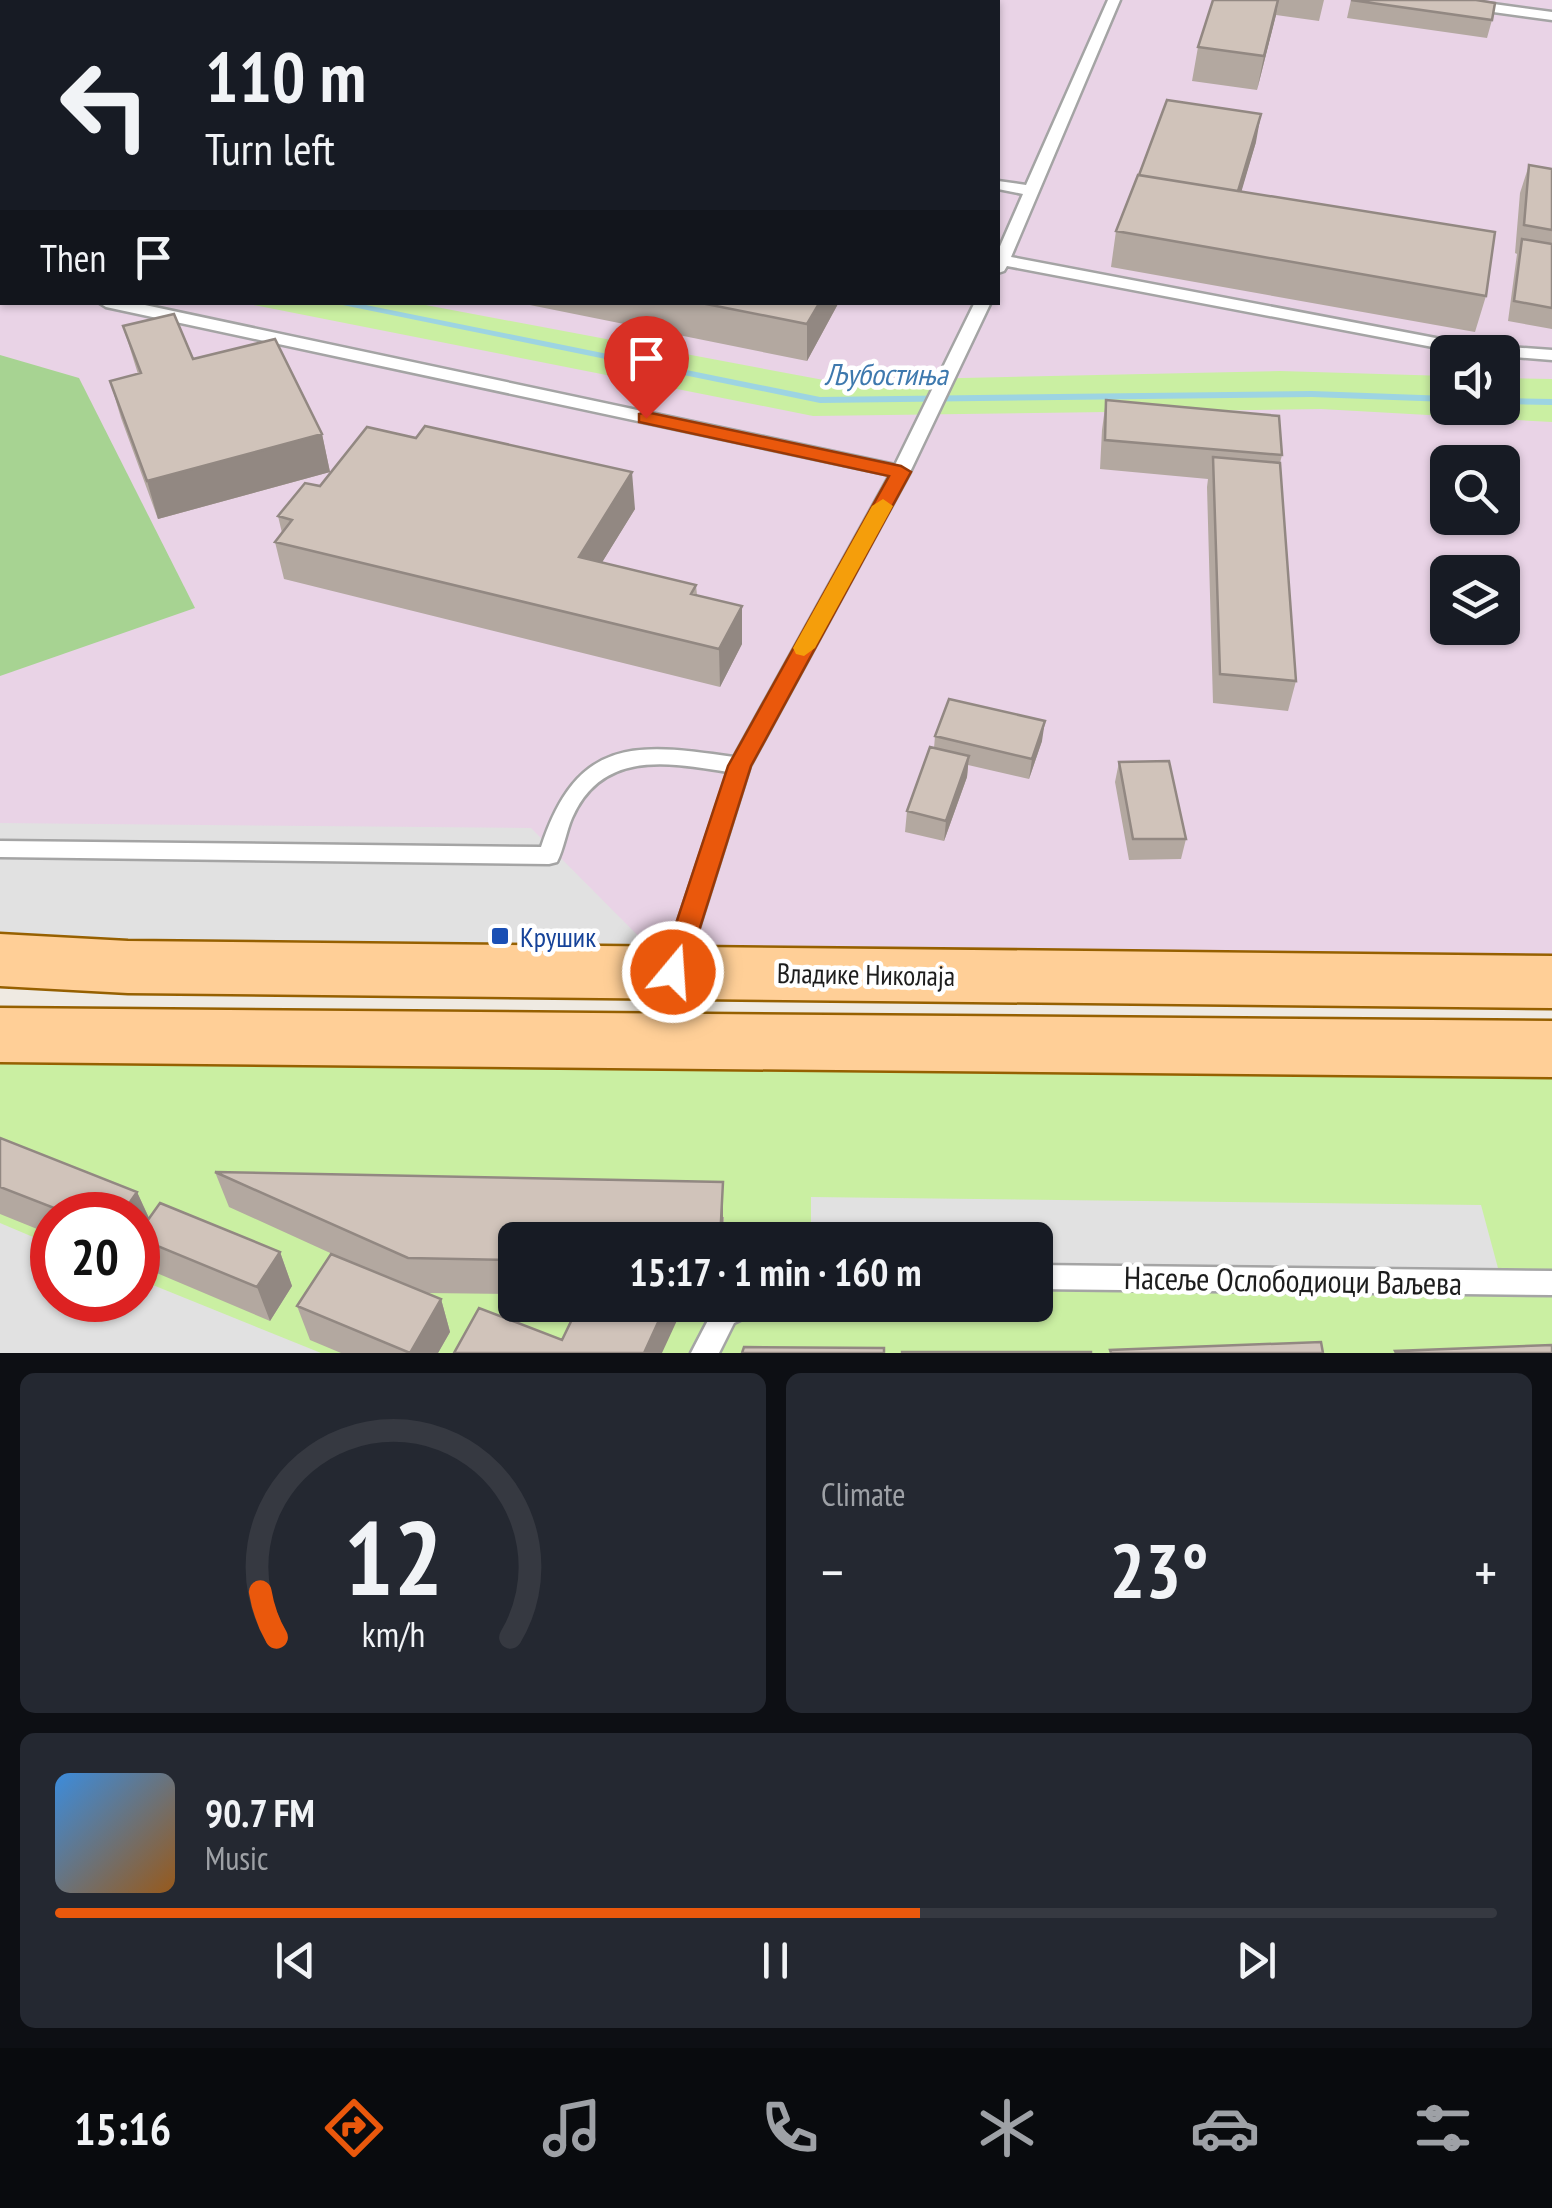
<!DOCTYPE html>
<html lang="en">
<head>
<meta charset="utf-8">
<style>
	:root { --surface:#171b24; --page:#242831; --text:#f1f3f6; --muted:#9ea1a6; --line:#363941; --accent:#ea580c }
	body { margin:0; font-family:"PT Sans Narrow",sans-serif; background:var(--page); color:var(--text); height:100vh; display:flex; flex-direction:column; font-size:38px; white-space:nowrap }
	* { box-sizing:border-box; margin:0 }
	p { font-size:32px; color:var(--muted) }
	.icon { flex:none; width:55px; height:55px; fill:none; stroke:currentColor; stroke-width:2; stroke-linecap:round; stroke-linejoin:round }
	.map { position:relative; height:1353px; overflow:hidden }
	.panel { display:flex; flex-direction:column; gap:20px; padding:20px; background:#0d0f14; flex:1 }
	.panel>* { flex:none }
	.hud { position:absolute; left:0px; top:0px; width:1000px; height:305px; box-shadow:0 2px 8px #0004; background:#171b24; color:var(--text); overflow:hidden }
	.buttons { position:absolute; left:1430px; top:335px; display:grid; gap:20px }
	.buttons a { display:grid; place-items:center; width:90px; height:90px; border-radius:15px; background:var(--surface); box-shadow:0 2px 8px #0004; font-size:50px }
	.speed { position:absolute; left:30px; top:1192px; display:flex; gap:20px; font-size:50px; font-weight:700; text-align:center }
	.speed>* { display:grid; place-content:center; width:130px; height:130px; border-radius:50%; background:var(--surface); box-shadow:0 2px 8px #0004; line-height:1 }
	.speed .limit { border:15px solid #d22; background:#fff; color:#111 }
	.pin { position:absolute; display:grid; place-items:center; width:85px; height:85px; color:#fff; margin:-102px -42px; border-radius:50% 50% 50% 0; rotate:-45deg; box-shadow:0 0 10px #0007 }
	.pin .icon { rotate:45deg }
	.me { position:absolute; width:110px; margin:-55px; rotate:18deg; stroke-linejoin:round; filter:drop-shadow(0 0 8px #0008) }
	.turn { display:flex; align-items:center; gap:35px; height:210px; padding:0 40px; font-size:45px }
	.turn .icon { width:130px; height:130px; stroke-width:2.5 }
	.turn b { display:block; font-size:70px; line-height:85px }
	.then { display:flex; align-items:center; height:95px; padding:0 40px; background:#0003; gap:20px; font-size:38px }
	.big { font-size:75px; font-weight:700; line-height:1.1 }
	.panel .card { flex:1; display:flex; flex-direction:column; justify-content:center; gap:15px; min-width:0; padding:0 35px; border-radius:15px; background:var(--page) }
	.panel .dial { align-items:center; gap:0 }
	.dial svg { height:260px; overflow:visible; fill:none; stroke:var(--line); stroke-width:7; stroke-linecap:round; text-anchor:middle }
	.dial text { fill:var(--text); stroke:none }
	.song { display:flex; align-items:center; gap:30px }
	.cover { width:120px; height:120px; border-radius:15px; background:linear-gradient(135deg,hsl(210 70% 55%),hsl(30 70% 35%)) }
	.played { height:10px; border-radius:5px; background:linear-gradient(90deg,var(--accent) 60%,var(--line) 60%) }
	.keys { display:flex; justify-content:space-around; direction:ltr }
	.heat { display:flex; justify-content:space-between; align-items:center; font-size:55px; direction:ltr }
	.panel .tiles { flex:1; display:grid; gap:20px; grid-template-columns:1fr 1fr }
	.card:last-child { grid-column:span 2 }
	.trip { position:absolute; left:498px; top:1222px; width:555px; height:100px; border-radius:15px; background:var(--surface); box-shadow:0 2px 8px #0004; font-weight:700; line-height:100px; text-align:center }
	.dock { display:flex; height:160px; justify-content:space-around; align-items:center; background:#090b0e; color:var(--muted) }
	.dock .icon { width:70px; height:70px }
	.dock .on { color:var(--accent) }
	.dock b { font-size:45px; color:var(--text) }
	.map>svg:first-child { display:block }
	.industrial { fill:#e9d3e6; fill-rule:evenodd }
	.grass { fill:#caefa2; fill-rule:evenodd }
	.forest { fill:#a7d392 }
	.parking { fill:#e1e1e1 }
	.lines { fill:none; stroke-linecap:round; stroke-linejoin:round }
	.stream { fill:#9dd4e2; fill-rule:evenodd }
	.service-casing { stroke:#a4a4a4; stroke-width:5 }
	.primary-casing { stroke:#966000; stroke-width:5 }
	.service { fill:#fff; fill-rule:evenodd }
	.primary { fill:#ffcf97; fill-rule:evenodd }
	.wall { fill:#b3a8a0 }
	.shaded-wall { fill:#928882 }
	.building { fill:#d0c3ba; stroke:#928882; stroke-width:2.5 }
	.route { fill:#ea580c; stroke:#983908; stroke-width:2.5 }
	.slow { fill:#f59e0b }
	.transit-dot { fill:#1a4fb4; stroke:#fff; stroke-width:4 }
	.labels { text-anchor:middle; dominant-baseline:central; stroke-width:9; stroke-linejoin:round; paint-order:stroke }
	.transit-label { font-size:28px; fill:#164399; stroke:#fff; text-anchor:start }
	.street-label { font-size:28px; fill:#1d1d1d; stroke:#fff }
	.water-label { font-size:30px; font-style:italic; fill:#3e79ae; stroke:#fff }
	.near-street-label { font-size:32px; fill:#1d1d1d; stroke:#fff }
</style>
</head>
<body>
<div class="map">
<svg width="1552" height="1353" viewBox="0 0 1552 1353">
	<rect width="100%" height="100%" fill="#efeae2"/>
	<!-- industrial -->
	<path class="industrial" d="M0,0H1552V982L0,960ZM2,2H998V302H2ZM1448,352H1502V408H1448ZM1448,462H1502V518H1448ZM1448,572H1502V628H1448Z"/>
	<!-- grass -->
	<path class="grass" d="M244,303H415L829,381L1280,371L1447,376L1448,408H1502L1503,378L1552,379V422L1321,409L813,416Z
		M0,1026L1552,1049V1353H0ZM52,1215H138V1300H52ZM515,1240H1035V1305H515Z"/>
	<!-- forest -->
	<path class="forest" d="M0,355L79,378L195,608L0,676Z"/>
	<!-- parking -->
	<path class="parking" d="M0,823L531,828L673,971L0,960Z
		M811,1197L1481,1205L1502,1283L1035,1277V1240H811Z
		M0,1223L52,1245V1300H138V1279L321,1353H0Z"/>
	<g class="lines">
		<!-- stream -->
		<path class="stream" d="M0,233H2V239H0Z
			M328,302H351L820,397L1312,391L1448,396V402L1312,397L820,403Z
			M1502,398L1552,399V405L1502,404Z"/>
		<!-- service casing -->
		<g class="service-casing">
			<path id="service" d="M1108,0H1120L1011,257L1467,344L1552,350V360L1502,356V352H1459L1007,266L1004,271L998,273V251L1023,194L998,189V181L1026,185Z
				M1429,0H1464L1552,12V20L1435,4Z
				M2,19V28L0,29V20Z
				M0,275H2V285H0Z
				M98,302H131L895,465L975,302H991L910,472L750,766L686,969L682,976L674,978L666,976L662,969L728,772C667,762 602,750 572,818C566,832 564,848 557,862L549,864L0,857V841L541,847C577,738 633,742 734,757L890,475L106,307Z
				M1035,1265L1552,1271V1295L1035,1289Z
				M716,1305H757L753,1314L734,1323L719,1353H691Z"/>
		</g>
		<!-- primary casing -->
		<g class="primary-casing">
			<path id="primary" d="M0,934L128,941L1552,956V1008L128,993L0,986Z
				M0,1008L1552,1021V1077L0,1062Z"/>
		</g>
		<!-- service -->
		<use href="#service" class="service"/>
		<!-- primary -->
		<use href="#primary" class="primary"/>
	</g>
	<!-- wall -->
	<path class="wall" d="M71,0H690L688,2H85Z
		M1213,0H1324L1319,21L1276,15L1257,90L1192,81L1198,47Z
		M1351,0L1492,20L1487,38L1347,18Z
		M0,65L2,66V187H0Z
		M1256,142L1241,191L1486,296L1475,332L1111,267L1116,231Z
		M1529,165L1552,169V329L1508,321L1517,254L1515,253L1520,193Z
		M515,302H839L807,361Z
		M123,326L193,359L322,434L330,472L158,519L121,418L110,381L138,374Z
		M1106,400L1282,455L1280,463L1296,681L1288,711L1213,703L1207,487L1208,479L1100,469L1102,430Z
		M635,509L602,562L696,585L697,595L742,606V644L720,687L284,579L275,542L282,533L278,516Z
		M935,736L1042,741L1029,779L968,765L967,777L944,841L905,832L907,811L934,748Z
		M1119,762L1186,839L1181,859L1129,860L1115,782Z
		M0,1138L137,1192L149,1218L280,1252L292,1286L270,1321L152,1271L140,1246L138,1249V1215H52V1235L0,1214Z
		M215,1172L724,1217L723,1240H515V1294L427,1293L441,1299L450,1332L438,1353H341L310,1340L297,1306L339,1257L229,1207Z"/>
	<!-- shaded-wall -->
	<path class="shaded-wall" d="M668,0H690L688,2H666Z
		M824,0H841L839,2H822Z
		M1278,0L1276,15L1257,90L1264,56Z
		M1261,114L1256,142L1231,227L1236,199Z
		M820,302H839L807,361V324Z
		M322,434L330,472L158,519L147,481Z
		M632,472L635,509L582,595L579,557Z
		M742,606V644L720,687L719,649Z
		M1045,721L1042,741L1029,779L1032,759Z
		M969,756L967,777L944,841L946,821Z
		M723,1182V1240H720Z
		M137,1192L153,1227L138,1238V1215H121Z
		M280,1252L292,1286L270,1321L257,1287Z
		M441,1299L450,1332L438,1353H410Z
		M666,1305H680V1314L662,1353H644Z"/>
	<!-- building -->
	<path class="building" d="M217,0H668L666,2H232Z
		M740,0H824L822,2H738Z
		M850,0H944L942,2H848Z
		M1213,0H1278L1264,56L1198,47Z
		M1351,0H1476L1495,3L1492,20Z
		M0,65L2,66V107L0,106Z
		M1167,100L1261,114L1238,191L1139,175Z
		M2,133V154H0V135Z
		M1529,165L1552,169V230L1524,225Z
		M1138,175L1495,232L1486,296L1116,231Z
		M1522,239L1552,244V308L1514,301Z
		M696,302H820L807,324Z
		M174,314L193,359L275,339L322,434L147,481L110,381L141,373L123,326Z
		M1106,400L1279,416L1282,455L1105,440Z
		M425,426L632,472L579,557L696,585L691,594L742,606L719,649L275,542L292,520L278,516L305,483L320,486L367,427L416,438Z
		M1213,457L1280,463L1296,681L1220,674Z
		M949,699L1045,721L1032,759L935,736Z
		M930,747L969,756L946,821L907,811Z
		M1169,761L1186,839H1133L1119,762Z
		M0,1138L137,1192L121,1215H72L0,1187Z
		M215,1172L723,1182L720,1240H515V1260L408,1258Z
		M160,1203L280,1252L257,1287L138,1238V1234Z
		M331,1254L441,1299L410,1353L297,1306Z
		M579,1305H666L644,1353H454L479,1308L562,1340Z
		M1321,1342L1323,1353H1111L1110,1350Z
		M1552,1345V1353H1396L1395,1351Z
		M744,1347L884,1348V1353H742Z
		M902,1352H1091V1353H902Z"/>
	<!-- route -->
	<path class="route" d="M646,412L901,466L911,472L751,766L686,972L673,982L660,972L728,766L889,476L639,422V414Z"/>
	<!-- slow -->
	<path class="slow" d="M883,499L893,506L815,648L804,656L796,654L793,648L872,506Z"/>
	<!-- markers -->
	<rect class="transit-dot" x="490" y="926" width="20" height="20" rx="5"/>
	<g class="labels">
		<!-- transit labels -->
		<g class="transit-label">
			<text x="520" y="936">Крушик</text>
		</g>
		<!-- street labels -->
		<g class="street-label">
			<text transform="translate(866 974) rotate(1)">Владике Николаја</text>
		</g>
		<!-- water labels -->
		<g class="water-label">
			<text x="886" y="373">Љубостиња</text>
		</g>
		<!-- near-street labels -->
		<g class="near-street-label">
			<text transform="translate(1293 1280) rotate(1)">Насеље Ослободиоци Ваљева</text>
		</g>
	</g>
</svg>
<div class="buttons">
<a><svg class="icon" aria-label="sound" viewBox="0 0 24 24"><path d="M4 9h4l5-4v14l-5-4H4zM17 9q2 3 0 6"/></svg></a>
<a><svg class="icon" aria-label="search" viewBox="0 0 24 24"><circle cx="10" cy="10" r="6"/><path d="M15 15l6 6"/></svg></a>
<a><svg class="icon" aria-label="layers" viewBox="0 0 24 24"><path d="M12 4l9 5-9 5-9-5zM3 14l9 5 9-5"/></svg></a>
</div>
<div class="speed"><div class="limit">20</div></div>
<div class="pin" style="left:646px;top:418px;background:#d93025"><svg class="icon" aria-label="arrive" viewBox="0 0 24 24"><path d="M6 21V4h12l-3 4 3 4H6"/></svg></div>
<svg class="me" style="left:673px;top:972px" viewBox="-20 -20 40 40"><circle r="17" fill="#ea580c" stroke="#fff" stroke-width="3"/><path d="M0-11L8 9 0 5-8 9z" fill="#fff"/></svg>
<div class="trip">15:17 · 1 min · 160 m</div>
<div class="hud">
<div class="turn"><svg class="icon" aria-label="left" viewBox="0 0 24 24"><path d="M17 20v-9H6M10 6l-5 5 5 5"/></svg><div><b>110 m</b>Turn left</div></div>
<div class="then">Then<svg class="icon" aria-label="arrive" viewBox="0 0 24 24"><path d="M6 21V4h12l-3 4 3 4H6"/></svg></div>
</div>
</div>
<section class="panel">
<div class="tiles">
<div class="card dial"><svg viewBox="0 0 100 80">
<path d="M14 69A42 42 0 1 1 86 69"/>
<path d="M14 69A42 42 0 0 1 9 55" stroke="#ea580c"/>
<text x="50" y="56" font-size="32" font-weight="700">12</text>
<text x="50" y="72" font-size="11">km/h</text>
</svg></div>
<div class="card"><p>Climate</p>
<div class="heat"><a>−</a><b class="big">23°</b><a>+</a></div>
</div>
<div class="card">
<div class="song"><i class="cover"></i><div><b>90.7 FM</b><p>Music</p></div></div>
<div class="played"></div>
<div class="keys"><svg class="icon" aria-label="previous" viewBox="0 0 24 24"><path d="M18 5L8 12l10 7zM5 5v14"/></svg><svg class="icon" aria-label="pause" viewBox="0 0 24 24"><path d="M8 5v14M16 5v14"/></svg><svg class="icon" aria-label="next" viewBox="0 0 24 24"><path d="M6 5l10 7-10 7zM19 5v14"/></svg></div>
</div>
</div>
</section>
<nav class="dock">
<b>15:16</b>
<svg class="icon on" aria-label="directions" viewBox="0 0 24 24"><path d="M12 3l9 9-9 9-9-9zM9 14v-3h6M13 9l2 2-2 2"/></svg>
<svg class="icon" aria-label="music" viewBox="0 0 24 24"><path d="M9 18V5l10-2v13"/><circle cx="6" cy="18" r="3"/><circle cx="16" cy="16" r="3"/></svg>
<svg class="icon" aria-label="phone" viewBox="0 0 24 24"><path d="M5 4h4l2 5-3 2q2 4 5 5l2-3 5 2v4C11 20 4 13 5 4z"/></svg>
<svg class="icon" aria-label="climate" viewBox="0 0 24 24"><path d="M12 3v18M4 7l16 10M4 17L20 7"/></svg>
<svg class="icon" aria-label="car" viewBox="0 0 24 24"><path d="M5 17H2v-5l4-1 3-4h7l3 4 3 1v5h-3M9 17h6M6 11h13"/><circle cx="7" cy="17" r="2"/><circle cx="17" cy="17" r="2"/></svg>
<svg class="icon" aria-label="filters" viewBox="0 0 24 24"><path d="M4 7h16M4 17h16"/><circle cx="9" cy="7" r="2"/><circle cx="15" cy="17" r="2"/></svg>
</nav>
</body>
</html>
